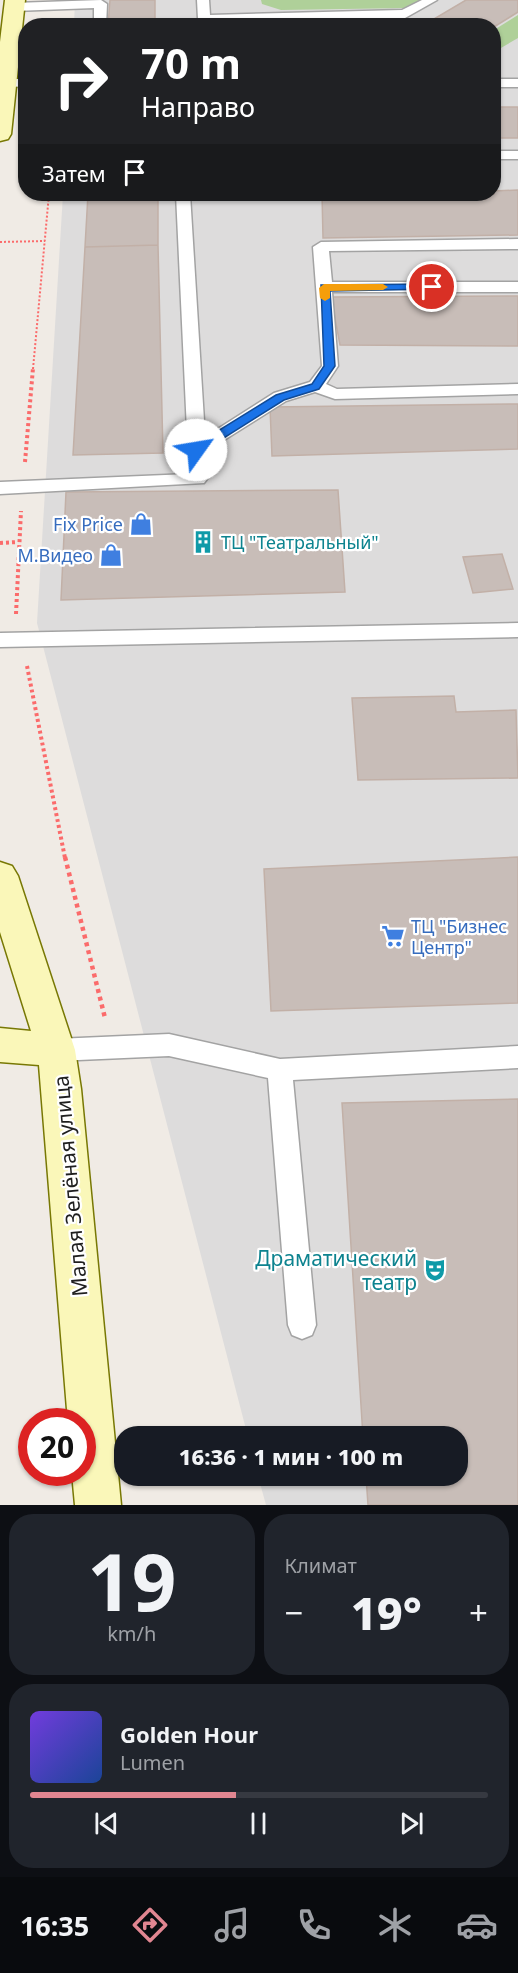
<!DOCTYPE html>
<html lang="ru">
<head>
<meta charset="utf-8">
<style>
	:root { --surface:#171b24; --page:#20242c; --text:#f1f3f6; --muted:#9ea1a6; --line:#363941; --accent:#e18691 }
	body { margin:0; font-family:"Noto Sans",sans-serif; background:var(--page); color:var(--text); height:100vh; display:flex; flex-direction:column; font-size:22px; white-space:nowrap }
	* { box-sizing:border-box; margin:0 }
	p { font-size:20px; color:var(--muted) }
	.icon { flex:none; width:33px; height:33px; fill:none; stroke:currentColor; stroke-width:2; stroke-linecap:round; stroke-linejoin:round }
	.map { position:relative; height:1505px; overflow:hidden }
	.drawer { display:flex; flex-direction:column; gap:9px; padding:9px; background:#0d0f14; flex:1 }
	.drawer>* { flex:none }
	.top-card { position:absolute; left:18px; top:18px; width:483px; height:183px; border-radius:24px; box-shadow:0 2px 4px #0004; background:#202124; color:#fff; overflow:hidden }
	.speed { position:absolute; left:18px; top:1408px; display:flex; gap:12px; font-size:30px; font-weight:700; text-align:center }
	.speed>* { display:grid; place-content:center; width:78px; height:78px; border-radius:50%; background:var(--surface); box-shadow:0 2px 4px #0004; line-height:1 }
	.speed .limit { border:9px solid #d22; background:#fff; color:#111 }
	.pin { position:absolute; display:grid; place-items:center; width:51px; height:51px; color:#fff; margin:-26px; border:3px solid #fff; border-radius:50%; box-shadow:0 2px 6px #0007 }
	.me { position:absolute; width:66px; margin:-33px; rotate:58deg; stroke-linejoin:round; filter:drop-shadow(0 0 4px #0008) }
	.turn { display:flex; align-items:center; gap:21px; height:126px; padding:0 24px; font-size:27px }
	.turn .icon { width:78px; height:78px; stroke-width:2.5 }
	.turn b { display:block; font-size:42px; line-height:51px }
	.then { display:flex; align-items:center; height:57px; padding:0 24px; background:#0003; gap:12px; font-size:22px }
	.big { font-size:45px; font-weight:800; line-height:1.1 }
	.drawer .widget { flex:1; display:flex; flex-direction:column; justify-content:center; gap:9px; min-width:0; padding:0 21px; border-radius:24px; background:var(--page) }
	.drawer .dial { align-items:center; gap:0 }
	.dial b { font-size:78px; line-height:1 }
	.song { display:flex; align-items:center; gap:18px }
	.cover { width:72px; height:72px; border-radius:9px; background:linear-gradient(135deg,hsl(260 70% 55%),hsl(220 70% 35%)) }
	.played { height:6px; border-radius:3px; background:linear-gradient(90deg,var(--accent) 45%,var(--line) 45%) }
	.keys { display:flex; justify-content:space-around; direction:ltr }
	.heat { display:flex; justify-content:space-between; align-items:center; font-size:33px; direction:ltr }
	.drawer .tiles { flex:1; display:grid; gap:9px; grid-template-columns:1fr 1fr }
	.widget:last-child { grid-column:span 2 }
	.trip { position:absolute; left:114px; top:1426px; width:354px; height:60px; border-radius:24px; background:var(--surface); box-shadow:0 2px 4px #0004; font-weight:800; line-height:60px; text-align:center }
	.tabs { display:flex; height:96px; justify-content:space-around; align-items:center; background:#090b0e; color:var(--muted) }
	.tabs .icon { width:42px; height:42px }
	.tabs .on { color:var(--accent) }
	.tabs b { font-size:27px; color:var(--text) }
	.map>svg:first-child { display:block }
	.residential { fill:#dddcdc }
	.forest { fill:#afd099 }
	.building { fill:#c8bdb8; stroke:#c2b0a7; stroke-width:1.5 }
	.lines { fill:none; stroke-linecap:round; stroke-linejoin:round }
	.lane-casing { stroke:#a3a3a3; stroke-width:3 }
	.secondary-casing { stroke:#787804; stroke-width:3 }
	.path-far2 { stroke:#fb6b6b; stroke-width:2; stroke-dasharray:2 2; stroke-linecap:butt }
	.path-far1 { stroke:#fb6b6b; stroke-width:4; stroke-dasharray:3 3; stroke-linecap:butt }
	.path { stroke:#fb6b6b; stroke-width:4.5; stroke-dasharray:4 4; stroke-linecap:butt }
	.lane { fill:#fff; fill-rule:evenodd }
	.secondary { fill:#faf7b9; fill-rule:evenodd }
	.route { fill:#1a73e8; stroke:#114b97; stroke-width:1.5 }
	.slow { fill:#f59e0b }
	.labels { text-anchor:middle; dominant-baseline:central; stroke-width:4.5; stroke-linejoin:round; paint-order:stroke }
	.shop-label { font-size:18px; fill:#366cbe; stroke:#fff; text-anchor:end }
	.culture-label { font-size:18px; fill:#0d838f; stroke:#fff; text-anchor:start }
	.near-street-label { font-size:21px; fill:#1f1f1f; stroke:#fff }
	.near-culture-label { font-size:21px; fill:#0d838f; stroke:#fff; text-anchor:end }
</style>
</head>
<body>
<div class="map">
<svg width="518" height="1505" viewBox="0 0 518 1505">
	<rect width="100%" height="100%" fill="#f0ebe5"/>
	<!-- residential -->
	<path class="residential" d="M75,0H518V1505H266L258,1476H458V1437H248L37,623L63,194H494V26L74,25Z"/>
	<!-- forest -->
	<path class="forest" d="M261,0H421L408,8L281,10L262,4Z
		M518,15V38L494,52V30Z"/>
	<!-- building -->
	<path class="building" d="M110,0H155V26H108Z
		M466,0H518V12L494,27L422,26Z
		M494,107H518V138H494Z
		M518,190V235L323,238L322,194H494V191Z
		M88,194H158V245L85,247Z
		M158,245L163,453L73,455L85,247Z
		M518,296V346L340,345L331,297Z
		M518,404V449L272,456L270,407Z
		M338,490L345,592L61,600L66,492Z
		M502,554L513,589L473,593L463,557Z
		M454,696L456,712L516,710L518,778L358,780L352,698Z
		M518,857V1003L271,1011L264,869Z
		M518,1099V1505H368L366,1476H458V1437H363L342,1103Z"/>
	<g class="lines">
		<!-- lane casing -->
		<g class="lane-casing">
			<path id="lane" d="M101,0L107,4L106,26H94V8L14,11L8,7L14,3Z
				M197,0H209L210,15L402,10L422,0H437L405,18L204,23L198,19Z
				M5,79H26V87L0,86V80Z
				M494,79H518V87H494Z
				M494,151H518V159H494Z
				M176,194H190L205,437L274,393L310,382L322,366L313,247L321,242L518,239V249L329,251L332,282H518V292H332L338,366L326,384L337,389L518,384V394L335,399L315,392L286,401L205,452L207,479L204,483L0,494V482L189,474Z
				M518,623V637L0,647V633Z
				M169,1034L280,1059L518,1046V1068L293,1080L316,1325L312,1335L302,1339L292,1335L288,1325L268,1078L169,1056L56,1061L47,1058L44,1050L47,1042L56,1039Z"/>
		</g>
		<!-- secondary casing -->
		<g class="secondary-casing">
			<path id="secondary" d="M5,0H25L11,134L8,139L0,141V42Z
				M0,862L12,866L18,876L75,1050L81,1089L121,1505H75L72,1473H82V1422H68L39,1065L0,1062V1028L31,1031L0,932Z"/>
		</g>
		<!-- path-far2 -->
		<path class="path-far2" d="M0,242L45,241
			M33,369L49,194"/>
		<!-- path-far1 -->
		<path class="path-far1" d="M25,462L33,368
			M0,543L18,542
			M16,614L21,511
			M27,666L65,858"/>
		<!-- path -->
		<path class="path" d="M65,857L105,1018"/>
		<!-- lane -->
		<use href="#lane" class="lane"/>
		<!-- secondary -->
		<use href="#secondary" class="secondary"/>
	</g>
	<!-- route -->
	<path class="route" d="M432,284L435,285V289L330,291L335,366L319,389L284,400L200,453H192V447L276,395L312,384L324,366L321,285Z"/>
	<!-- slow -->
	<path class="slow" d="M324,284H383L388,287L383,290L330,291V298L325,301L320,298L319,288Z"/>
	<!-- icons -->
	<defs>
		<g id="shop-bare" transform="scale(1.8)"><path d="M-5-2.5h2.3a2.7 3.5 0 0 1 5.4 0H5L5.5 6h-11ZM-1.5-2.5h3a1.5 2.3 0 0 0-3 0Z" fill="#3f7fe0" stroke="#fff" stroke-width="2.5" paint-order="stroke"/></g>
		<g id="building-bare" transform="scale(1.8)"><path d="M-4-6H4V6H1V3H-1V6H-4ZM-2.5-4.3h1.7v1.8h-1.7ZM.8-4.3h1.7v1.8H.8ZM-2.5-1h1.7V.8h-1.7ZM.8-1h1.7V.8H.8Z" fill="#0f9aa8" stroke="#fff" stroke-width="2.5" paint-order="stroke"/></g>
		<g id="supermarket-bare" transform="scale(1.8)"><path d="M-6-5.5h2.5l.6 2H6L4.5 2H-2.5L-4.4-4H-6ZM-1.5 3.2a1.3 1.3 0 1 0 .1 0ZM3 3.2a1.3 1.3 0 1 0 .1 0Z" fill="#3f7fe0" stroke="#fff" stroke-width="2.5" paint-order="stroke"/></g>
		<g id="theatre-bare" transform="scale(1.8)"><path d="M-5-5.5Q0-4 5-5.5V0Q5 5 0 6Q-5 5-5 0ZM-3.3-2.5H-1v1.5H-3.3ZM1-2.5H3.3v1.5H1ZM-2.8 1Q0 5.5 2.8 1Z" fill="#0f9aa8" stroke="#fff" stroke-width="2.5" paint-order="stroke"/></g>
	</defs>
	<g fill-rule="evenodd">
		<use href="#shop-bare" x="141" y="524"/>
		<use href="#building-bare" x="203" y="542"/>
		<use href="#shop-bare" x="111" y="555"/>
		<use href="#supermarket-bare" x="393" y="936"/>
		<use href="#theatre-bare" x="435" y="1270"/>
	</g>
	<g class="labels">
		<!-- shop labels -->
		<g class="shop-label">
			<text x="123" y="524">Fix Price</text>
			<text x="93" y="555">М.Видео</text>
			<text x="411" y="926" text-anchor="start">ТЦ "Бизнес<tspan x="411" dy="21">Центр"</tspan></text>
		</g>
		<!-- culture labels -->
		<g class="culture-label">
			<text x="221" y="542">ТЦ "Театральный"</text>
		</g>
		<!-- near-street labels -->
		<g class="near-street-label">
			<text transform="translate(70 1186) rotate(-95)">Малая Зелёная улица</text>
		</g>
		<!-- near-culture labels -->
		<g class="near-culture-label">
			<text x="417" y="1258">Драматический<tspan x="417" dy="24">театр</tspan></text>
		</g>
	</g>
</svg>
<div class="speed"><div class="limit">20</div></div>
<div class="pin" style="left:432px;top:287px;background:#d93025"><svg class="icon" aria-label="arrive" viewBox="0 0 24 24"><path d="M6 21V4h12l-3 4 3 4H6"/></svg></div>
<svg class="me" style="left:196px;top:450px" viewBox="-20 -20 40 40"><circle r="19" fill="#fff"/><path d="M0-13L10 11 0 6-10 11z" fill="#1a73e8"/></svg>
<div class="trip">16:36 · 1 мин · 100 m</div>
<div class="top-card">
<div class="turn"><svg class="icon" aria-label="right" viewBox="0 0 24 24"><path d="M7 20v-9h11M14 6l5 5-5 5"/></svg><div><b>70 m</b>Направо</div></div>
<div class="then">Затем<svg class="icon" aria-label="arrive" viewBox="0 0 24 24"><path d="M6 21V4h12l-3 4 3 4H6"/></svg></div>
</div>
</div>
<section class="drawer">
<div class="tiles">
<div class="widget dial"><b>19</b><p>km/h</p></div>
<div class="widget"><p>Климат</p>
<div class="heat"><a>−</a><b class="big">19°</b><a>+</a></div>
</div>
<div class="widget">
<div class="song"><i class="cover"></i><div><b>Golden Hour</b><p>Lumen</p></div></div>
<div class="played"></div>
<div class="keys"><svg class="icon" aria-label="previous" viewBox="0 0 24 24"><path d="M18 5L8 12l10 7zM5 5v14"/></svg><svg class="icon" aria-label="pause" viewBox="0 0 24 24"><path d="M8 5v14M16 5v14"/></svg><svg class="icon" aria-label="next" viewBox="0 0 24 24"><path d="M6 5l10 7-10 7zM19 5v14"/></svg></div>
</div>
</div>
</section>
<nav class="tabs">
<b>16:35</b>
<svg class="icon on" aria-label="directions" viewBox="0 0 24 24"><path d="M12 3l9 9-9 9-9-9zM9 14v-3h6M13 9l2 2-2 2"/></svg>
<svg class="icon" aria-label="music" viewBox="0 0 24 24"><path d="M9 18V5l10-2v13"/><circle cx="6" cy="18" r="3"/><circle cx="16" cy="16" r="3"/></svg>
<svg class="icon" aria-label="phone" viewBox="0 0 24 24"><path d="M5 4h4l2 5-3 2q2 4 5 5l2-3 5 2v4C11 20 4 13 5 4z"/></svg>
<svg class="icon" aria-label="climate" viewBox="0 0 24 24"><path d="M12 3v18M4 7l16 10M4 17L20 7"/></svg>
<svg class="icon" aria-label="car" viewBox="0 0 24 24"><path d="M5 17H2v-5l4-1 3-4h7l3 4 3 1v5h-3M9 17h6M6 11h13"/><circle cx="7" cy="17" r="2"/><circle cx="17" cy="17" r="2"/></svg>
</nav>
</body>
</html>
